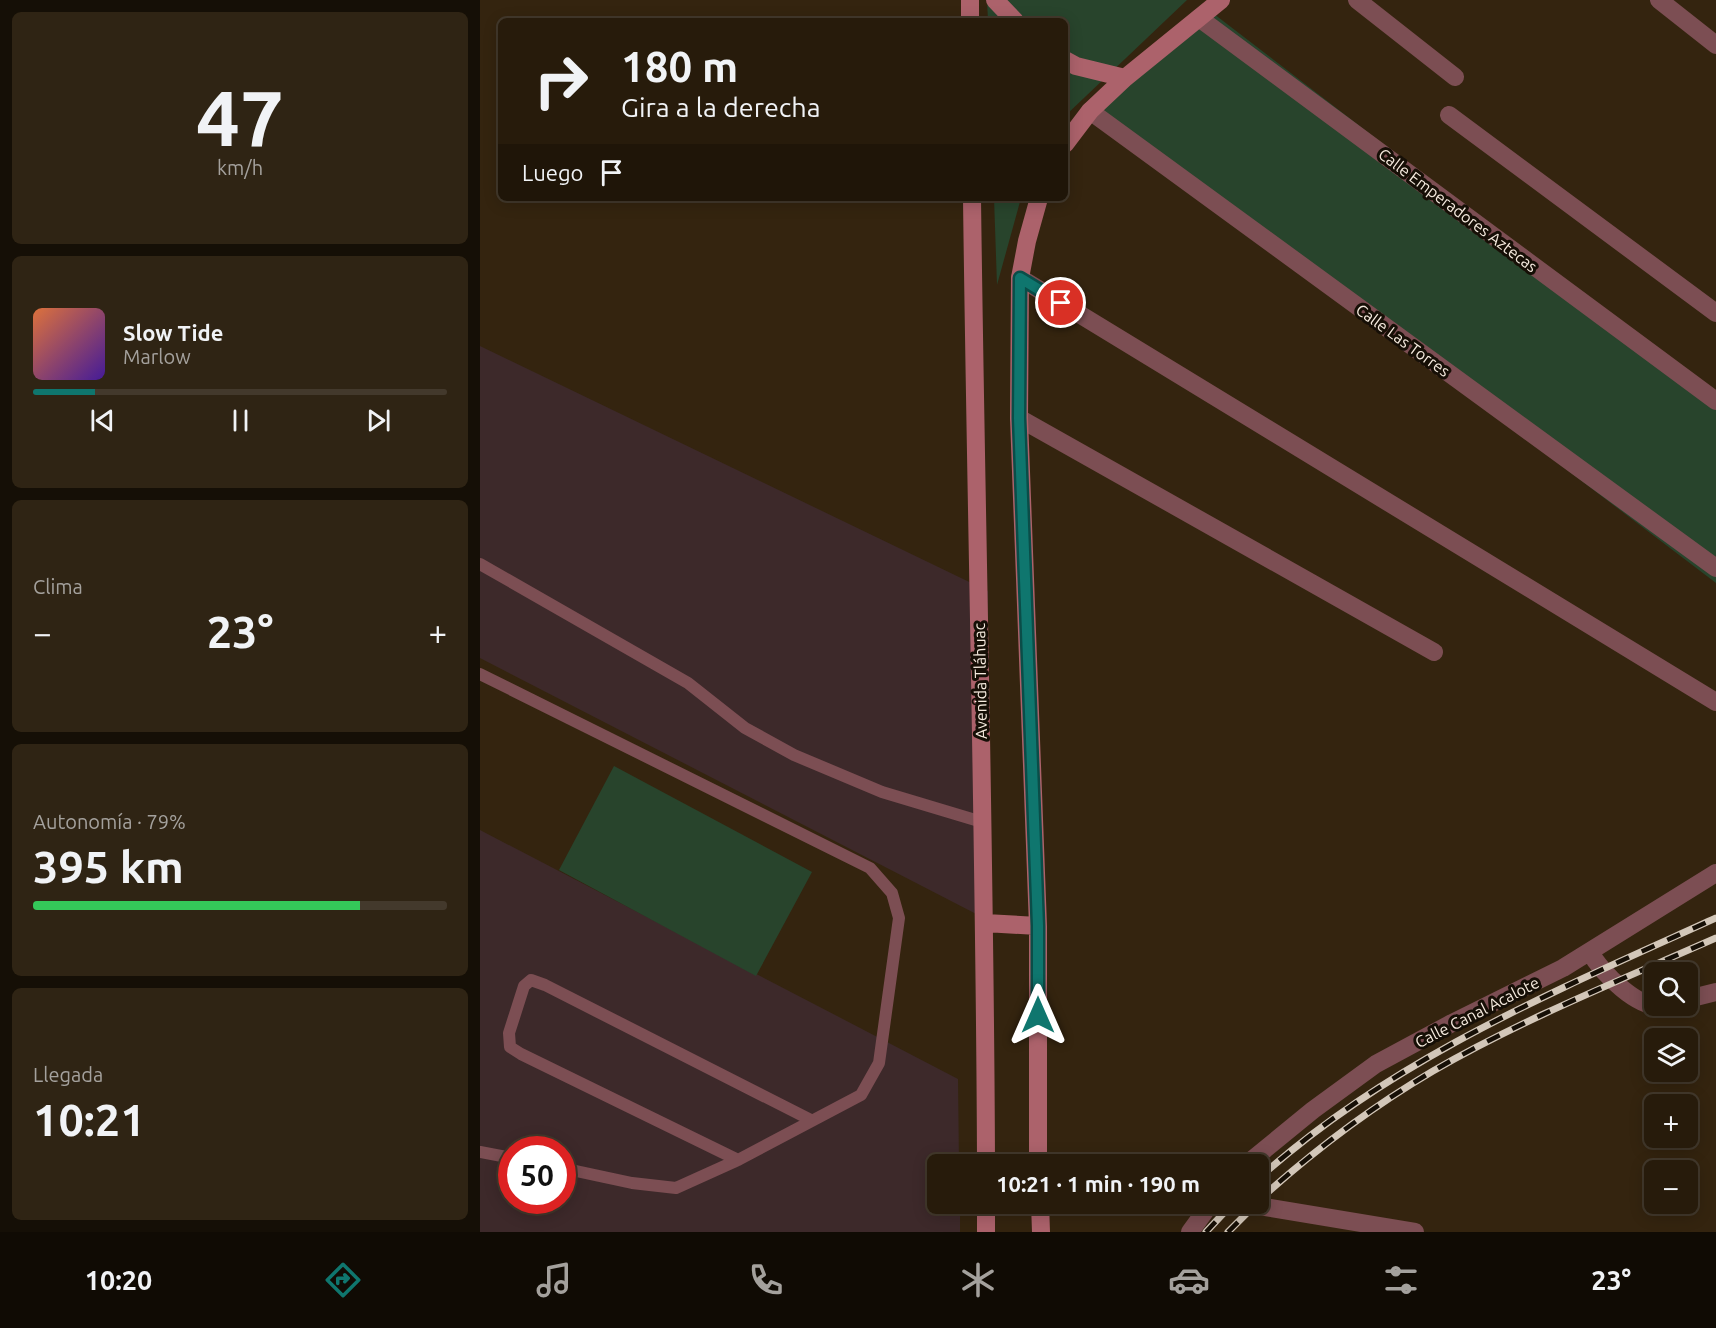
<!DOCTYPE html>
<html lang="es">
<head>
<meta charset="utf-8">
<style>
	:root { --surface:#271b0b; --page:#2f2414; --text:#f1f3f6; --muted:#a4a19d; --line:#43392c; --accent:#0f766e }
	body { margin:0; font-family:Ubuntu,sans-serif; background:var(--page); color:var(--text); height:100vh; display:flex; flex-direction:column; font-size:22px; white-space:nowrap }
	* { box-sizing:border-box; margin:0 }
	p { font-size:20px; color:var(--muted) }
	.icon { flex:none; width:33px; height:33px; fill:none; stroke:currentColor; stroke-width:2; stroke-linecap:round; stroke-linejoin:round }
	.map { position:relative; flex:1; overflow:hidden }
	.details { display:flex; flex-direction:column; gap:12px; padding:12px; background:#150f06; width:480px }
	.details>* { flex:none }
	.top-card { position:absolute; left:18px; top:18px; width:570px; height:183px; border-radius:9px; box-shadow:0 3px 15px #0003,0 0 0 2px var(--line); background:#271b0b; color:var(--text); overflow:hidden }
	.buttons { position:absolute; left:1164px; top:962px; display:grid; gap:12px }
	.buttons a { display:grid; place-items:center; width:54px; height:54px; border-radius:9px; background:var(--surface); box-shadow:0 3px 15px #0003,0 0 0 2px var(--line); font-size:30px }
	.speed { position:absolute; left:18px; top:1136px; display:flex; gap:12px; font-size:30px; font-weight:700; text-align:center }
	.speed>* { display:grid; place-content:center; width:78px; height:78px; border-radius:50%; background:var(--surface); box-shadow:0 3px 15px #0003,0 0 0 2px var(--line); line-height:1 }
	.speed .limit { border:9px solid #d22; background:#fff; color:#111 }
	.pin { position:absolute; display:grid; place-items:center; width:51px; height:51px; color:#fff; margin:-26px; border:3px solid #fff; border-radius:50%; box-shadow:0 2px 6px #0007 }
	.me { position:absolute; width:66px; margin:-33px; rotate:0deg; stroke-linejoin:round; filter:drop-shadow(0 0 4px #0008) }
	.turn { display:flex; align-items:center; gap:21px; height:126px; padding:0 24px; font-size:27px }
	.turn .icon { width:78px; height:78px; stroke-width:2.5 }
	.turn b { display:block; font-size:42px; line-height:51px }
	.then { display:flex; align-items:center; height:57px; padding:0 24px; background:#0003; gap:12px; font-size:22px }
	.big { font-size:45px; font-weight:700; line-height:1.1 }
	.details .card { flex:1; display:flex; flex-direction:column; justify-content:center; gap:9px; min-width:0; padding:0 21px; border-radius:9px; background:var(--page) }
	.details .dial { align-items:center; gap:0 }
	.dial b { font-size:78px; line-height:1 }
	.song { display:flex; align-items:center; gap:18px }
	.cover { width:72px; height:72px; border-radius:9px; background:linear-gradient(135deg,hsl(20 70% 55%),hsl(260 70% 35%)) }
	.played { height:6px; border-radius:3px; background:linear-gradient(90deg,var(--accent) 15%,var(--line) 15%) }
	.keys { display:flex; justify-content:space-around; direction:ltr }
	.heat { display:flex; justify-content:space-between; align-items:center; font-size:33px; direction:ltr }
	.charge { height:9px; border-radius:4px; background:linear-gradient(90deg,#34c759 79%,var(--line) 0) }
	.trip { position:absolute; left:447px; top:1154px; width:342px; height:60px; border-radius:9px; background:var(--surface); box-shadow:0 3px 15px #0003,0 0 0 2px var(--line); font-weight:700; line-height:60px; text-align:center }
	.dock { display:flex; height:96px; justify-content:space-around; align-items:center; background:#100b04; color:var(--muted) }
	.dock .icon { width:42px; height:42px }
	.dock .current { color:var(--accent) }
	.dock b { font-size:27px; color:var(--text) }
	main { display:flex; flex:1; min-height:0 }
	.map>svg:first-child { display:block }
	.industrial { fill:#3d292a; fill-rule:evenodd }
	.green { fill:#28442c }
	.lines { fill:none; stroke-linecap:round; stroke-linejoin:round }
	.lane { stroke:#7c4e53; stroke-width:12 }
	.street { stroke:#7c4e53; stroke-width:18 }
	.secondary { stroke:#ac626b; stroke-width:18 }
	.rail-casing { stroke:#d3c7b9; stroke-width:7 }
	.rail { stroke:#160f06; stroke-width:4.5; stroke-dasharray:14; stroke-linecap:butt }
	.route-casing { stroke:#0a4d48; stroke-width:15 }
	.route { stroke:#0f766e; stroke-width:10 }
	.labels { text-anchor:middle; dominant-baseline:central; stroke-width:6; stroke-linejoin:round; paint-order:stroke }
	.street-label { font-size:16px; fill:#f6ebdf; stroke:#160f06 }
</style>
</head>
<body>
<main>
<section class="details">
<div class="card dial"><b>47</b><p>km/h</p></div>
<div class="card">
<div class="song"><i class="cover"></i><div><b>Slow Tide</b><p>Marlow</p></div></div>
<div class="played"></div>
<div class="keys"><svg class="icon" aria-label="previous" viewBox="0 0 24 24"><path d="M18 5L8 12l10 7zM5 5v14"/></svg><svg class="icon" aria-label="pause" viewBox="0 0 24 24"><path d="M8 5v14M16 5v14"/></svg><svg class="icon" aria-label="next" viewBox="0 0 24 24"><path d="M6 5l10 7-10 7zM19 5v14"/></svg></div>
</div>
<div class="card"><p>Clima</p>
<div class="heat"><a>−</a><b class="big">23°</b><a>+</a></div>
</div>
<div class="card"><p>Autonomía · 79%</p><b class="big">395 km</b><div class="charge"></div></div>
<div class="card"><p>Llegada</p><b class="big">10:21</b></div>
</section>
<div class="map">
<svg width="1236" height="1232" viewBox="0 0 1236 1232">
	<rect width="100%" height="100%" fill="#34240f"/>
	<!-- industrial -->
	<path class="industrial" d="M0,346L508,591L504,918L0,658Z
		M0,830L478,1079L479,1164H458V1203H480V1232H0ZM32,1149H82V1200H32Z"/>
	<!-- green -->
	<path class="green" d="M507,0H707L585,116V21H508Z
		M734,14L1236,400V583L620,115L646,78Z
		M514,198H541L517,285Z
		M134,766L332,872L276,976L79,870Z"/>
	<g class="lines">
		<!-- lane -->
		<path class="lane" d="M0,564L208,683L265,728L314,755L402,792L502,822
			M0,674L390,868L412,893L419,918L399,1063L381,1095L258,1160L196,1188L152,1183L82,1168
			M0,1152L32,1158
			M258,1160L41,1054L30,1047L29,1033L44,986L51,980L65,985L331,1120"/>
		<!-- street -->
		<path class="street" d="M877,0L975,77
			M1179,0L1236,45
			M719,18L1236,401
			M610,111L1236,568
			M969,115L1236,313
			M540,278L1236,702
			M539,418L954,652
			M1110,952C1121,972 1159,1011 1183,1005
			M1208,999L1236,992
			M767,1164L833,1110L896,1064L972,1023L1083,968L1236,873
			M761,1203L935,1232
			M710,1232L731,1203"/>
		<!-- secondary -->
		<path class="secondary" d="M490,0V21
			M515,0L535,21
			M585,60L596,66L645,78
			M585,144L610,111L645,78L741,0
			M492,198C496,520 505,842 506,1164
			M505,923L558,926
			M558,1164V926L539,418L540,278L547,241L559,198
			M506,1203V1232
			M560,1203L561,1232"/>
		<!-- rail casing -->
		<g class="rail-casing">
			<path id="rail" d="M778,1179C911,1059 1075,991 1236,918
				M778,1201C832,1152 890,1108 953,1071C1043,1019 1141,980 1236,938
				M726,1232L753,1203
				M748,1232L777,1203"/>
		</g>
		<!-- rail -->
		<use href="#rail" class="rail"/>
	</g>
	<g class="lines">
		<!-- route casing -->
		<g class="route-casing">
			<path id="route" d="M558,1015V926L539,418L540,278L581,303"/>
		</g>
		<!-- route -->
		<use href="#route" class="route"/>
	</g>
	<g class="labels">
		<!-- street labels -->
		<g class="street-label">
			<text transform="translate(978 210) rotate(37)">Calle Emperadores Aztecas</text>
			<text transform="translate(923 340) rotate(36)">Calle Las Torres</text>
			<text transform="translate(500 681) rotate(-91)">Avenida Tláhuac</text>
			<text transform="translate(997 1012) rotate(-27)">Calle Canal Acalote</text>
		</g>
	</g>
</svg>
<div class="buttons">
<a><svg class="icon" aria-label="search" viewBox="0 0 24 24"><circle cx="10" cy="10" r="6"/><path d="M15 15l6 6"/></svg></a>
<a><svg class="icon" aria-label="layers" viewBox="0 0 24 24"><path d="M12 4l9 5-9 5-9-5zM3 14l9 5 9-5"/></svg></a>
<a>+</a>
<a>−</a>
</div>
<div class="speed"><div class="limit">50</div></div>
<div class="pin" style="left:581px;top:303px;background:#d93025"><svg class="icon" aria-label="arrive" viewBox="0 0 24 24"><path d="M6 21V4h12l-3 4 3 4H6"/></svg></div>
<svg class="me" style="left:558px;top:1015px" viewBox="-20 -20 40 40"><path d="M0-17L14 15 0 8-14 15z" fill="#0f766e" stroke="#fff" stroke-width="4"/></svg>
<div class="trip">10:21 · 1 min · 190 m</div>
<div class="top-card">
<div class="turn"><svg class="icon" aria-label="right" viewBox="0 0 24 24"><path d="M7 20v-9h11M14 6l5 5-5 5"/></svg><div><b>180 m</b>Gira a la derecha</div></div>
<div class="then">Luego<svg class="icon" aria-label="arrive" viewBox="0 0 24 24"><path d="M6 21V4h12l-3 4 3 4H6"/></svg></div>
</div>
</div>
</main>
<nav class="dock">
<b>10:20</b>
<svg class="icon current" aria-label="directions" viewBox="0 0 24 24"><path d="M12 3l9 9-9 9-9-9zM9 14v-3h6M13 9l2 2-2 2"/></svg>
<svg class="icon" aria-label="music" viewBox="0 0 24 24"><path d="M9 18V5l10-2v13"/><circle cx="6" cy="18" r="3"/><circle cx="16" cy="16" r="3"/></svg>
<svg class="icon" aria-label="phone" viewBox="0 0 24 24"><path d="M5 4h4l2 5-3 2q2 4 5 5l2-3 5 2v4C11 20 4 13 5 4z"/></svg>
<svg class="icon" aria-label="climate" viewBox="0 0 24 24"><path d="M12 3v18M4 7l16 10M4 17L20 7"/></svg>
<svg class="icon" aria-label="car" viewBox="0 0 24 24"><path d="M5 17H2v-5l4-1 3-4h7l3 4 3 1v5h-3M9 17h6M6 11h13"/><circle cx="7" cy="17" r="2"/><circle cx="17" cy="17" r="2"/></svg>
<svg class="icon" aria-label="filters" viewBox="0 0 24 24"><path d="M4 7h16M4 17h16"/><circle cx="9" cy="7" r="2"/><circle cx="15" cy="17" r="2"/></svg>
<b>23°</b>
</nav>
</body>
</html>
